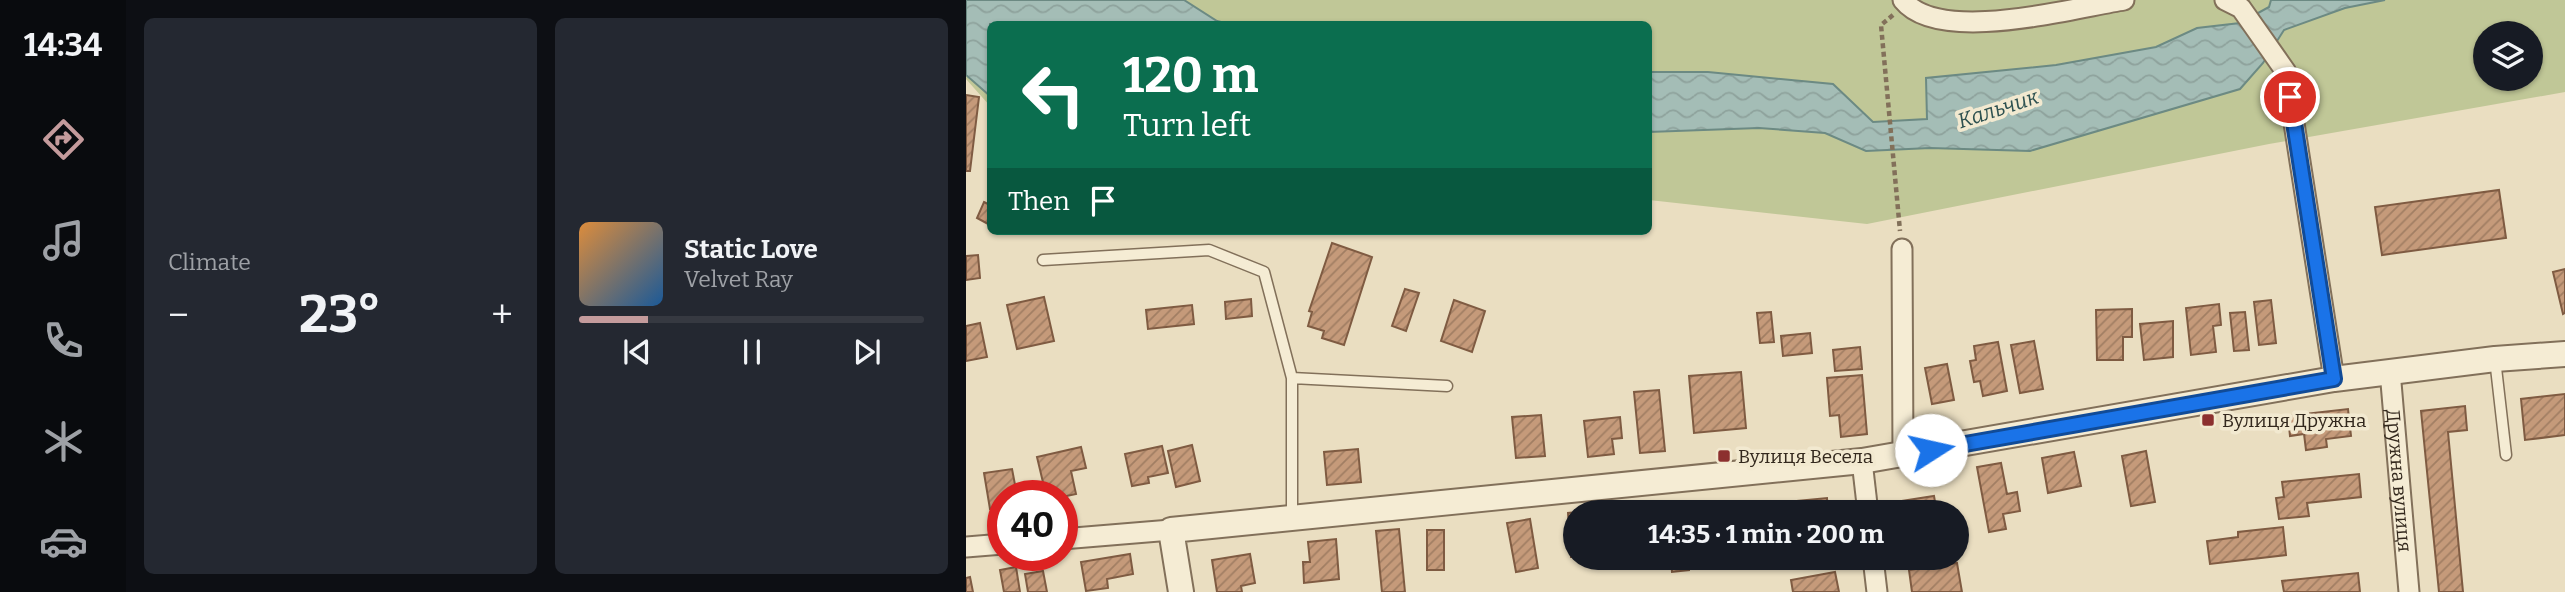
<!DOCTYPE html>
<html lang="en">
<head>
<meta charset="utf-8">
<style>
	:root { --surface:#171b24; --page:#242831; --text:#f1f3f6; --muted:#9ea1a6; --line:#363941; --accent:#c49b9c }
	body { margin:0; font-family:Bitter,serif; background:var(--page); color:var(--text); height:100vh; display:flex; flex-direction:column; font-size:26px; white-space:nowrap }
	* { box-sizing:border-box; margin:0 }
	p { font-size:23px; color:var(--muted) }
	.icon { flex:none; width:38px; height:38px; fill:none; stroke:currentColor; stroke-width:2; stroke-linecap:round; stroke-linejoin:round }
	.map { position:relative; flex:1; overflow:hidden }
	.details { display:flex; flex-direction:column; gap:18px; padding:18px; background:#0d0f14; width:840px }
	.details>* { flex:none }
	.hud { position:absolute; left:21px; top:21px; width:665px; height:214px; border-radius:10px; box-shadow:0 2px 5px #0004; background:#0b6e4f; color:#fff; overflow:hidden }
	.tools { position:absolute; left:1507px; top:21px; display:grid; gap:14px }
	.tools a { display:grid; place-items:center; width:70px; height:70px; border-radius:50%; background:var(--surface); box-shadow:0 2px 5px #0004; font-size:35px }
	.speed { position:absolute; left:21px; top:480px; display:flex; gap:14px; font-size:35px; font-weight:700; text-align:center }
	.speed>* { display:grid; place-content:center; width:91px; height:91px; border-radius:50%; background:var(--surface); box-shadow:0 2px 5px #0004; line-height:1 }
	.speed .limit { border:10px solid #d22; background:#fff; color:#111 }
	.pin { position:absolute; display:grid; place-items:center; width:60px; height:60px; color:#fff; margin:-30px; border:4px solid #fff; border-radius:50%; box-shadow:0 2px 7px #0007 }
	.me { position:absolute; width:77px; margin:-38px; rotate:80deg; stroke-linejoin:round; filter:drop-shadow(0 0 5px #0008) }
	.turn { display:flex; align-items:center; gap:24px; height:147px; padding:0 21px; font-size:32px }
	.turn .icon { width:91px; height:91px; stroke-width:2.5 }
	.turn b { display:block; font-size:49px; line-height:60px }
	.then { display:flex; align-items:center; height:66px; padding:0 21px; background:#0003; gap:14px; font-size:26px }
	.big { font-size:52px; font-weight:700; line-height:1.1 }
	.details .widget { flex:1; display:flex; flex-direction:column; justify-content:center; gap:10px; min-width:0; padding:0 24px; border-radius:10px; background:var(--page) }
	.song { display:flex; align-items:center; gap:21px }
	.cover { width:84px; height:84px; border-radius:10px; background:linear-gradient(135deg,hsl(30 70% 55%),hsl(210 70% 35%)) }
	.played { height:7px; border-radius:4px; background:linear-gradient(90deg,var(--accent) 20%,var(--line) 20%) }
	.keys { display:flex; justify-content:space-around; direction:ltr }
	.heat { display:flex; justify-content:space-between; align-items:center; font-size:38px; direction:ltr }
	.details .tiles { flex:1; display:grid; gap:18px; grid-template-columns:repeat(2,1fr) }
	.trip { position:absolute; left:597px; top:500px; width:406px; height:70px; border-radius:35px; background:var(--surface); box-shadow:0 2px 5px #0004; font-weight:700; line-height:70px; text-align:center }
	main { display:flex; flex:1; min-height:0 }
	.menu { display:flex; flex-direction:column; width:126px; justify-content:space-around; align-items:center; background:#090b0e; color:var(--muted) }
	.menu .icon { width:49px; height:49px }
	.menu .current { color:var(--accent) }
	.menu b { font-size:32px; color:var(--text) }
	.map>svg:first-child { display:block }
	.green { fill:#c0c797; fill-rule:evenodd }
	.water { fill:url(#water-waves); stroke:#6c8a83; stroke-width:2 }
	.building { fill:url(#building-hatch); stroke:#7f5b42; stroke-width:2 }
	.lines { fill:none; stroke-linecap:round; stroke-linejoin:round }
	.service-casing { stroke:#82705a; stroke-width:13 }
	.minor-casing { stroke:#82705a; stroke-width:23 }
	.tertiary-casing { stroke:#82705a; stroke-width:28 }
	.path { stroke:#82705a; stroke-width:4.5; stroke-dasharray:5 3.5; stroke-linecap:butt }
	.service { stroke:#f5ecd4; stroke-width:10 }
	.minor { stroke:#f5ecd4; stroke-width:19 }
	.tertiary { stroke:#f5ecd4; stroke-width:24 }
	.route-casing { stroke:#114b97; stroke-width:18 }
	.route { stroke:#1a73e8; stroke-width:12 }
	.poi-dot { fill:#8c302f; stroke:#f2e9d0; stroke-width:2.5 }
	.labels { text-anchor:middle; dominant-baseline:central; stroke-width:7; stroke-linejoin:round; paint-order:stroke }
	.poi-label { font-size:19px; fill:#33281d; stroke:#f2e9d0; text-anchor:start }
	.street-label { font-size:19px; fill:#33281d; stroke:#f2e9d0 }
	.water-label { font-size:21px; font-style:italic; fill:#2e5150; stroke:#f2e9d0 }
</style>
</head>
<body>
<main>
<nav class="menu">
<b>14:34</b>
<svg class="icon current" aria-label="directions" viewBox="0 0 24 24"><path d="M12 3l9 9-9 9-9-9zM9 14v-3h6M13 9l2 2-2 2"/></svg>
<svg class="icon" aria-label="music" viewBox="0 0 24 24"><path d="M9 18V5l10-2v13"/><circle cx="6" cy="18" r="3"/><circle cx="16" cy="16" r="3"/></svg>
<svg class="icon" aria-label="phone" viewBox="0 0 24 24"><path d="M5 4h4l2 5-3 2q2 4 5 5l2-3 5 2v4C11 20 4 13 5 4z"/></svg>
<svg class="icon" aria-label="climate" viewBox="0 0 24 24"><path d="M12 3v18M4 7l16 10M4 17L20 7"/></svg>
<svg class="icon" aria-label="car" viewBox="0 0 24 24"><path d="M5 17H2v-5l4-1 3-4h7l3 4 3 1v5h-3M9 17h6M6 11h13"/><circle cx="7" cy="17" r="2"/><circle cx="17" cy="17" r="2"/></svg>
</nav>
<section class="details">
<div class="tiles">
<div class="widget"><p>Climate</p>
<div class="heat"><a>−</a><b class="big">23°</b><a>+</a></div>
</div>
<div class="widget">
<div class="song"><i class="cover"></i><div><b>Static Love</b><p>Velvet Ray</p></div></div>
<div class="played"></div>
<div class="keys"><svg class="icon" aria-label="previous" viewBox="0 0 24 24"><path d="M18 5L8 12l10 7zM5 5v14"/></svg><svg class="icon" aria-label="pause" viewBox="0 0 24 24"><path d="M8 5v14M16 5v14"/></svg><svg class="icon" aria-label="next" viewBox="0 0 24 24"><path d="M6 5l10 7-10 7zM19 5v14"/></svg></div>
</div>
</div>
</section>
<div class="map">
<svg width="1599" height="592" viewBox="0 0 1599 592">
	<defs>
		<pattern id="water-waves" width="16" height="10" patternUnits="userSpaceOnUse" patternTransform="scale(1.75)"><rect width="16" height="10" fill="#a4bdb6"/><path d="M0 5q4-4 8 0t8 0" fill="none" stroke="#8ea29c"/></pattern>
		<pattern id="building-hatch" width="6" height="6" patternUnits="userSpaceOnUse" patternTransform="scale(1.75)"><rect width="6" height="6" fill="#c59a7a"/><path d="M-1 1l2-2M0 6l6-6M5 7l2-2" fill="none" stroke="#a17e63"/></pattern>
	</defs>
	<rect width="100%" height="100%" fill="#eadec1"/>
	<!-- green -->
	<path class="green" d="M0,0H1599V92L1303,144L901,224L683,200L682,24H24V106L0,79ZM1519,33H1564V79H1519Z"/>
	<!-- water -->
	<path class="water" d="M0,0H218L251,21L263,24H24V96L0,75Z
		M1305,0H1419L1379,8L1318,30L1297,63L1274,89L1064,151L964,148L900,151L859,133L793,128L683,132L682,72H742L867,84L907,122L961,119L960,78L1090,65L1190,47L1231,28L1274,23L1303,7Z"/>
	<!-- building -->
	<path class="building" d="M0,95L13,97L4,171H0Z
		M1533,190L1540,238L1416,255L1409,207Z
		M18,202L24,205V225L11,218Z
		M366,243L406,257L378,345L356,338L358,331L342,326L346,312L343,311Z
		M12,255L14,278L0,280V256Z
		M1599,269V313L1597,314L1587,272Z
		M439,289L453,293L440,331L426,326Z
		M78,297L88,341L51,349L41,305Z
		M285,299L286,316L260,319L259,302Z
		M488,300L519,311L506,352L475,341Z
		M1305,300L1310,343L1293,345L1288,302Z
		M1253,304L1255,325L1247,326L1250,352L1225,355L1220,308Z
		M226,305L228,324L182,329L180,310Z
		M1166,309V337H1157V360H1131L1130,310Z
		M805,312L808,342L794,343L791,313Z
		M1279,312L1283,350L1268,351L1264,313Z
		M1207,321V357L1178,360L1174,324Z
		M14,323L21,357L0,361V326Z
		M844,333L846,353L817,356L815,336Z
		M1068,341L1077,389L1054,393L1045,345Z
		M1032,342L1041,391L1017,396L1014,381L1008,382L1004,361L1010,360L1008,346Z
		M894,347L896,369L869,371L867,350Z
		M981,364L988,400L966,404L959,368Z
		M775,372L780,428L728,433L723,376Z
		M896,375L901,434L875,437L873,415L864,416L861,378Z
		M693,390L699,451L674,453L668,392Z
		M1599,394V435L1559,440L1555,399Z
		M1499,406L1501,430L1482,432L1497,592H1473L1455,411Z
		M1382,409L1385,436L1360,439L1361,447L1340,450L1338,434L1324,436L1322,416Z
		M575,415L579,456L550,458L546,417Z
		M654,417L656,438L646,439L648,454L622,457L618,421Z
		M226,445L234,481L210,487L202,451Z
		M196,446L202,473L182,477L183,483L166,486L159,454Z
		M115,447L120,468L105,471L110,494L96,497L80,495L71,457Z
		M392,449L395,482L361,485L358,452Z
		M1180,451L1189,502L1165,506L1156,456Z
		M1108,452L1115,486L1082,493L1076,458Z
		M1035,463L1041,494L1051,492L1054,511L1037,514L1040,529L1023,532L1011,467Z
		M46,469L51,495H37V507L24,509L18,473Z
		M1393,474L1395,497L1341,503L1343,516L1313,519L1310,498L1318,497L1316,482Z
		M968,496L971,513H937L935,501Z
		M861,498L862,513H788L787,505Z
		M756,504V513H731L730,507Z
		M678,507L679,513H662L661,508Z
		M624,511L609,513V557H605L602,513Z
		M564,519L572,568L550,572L541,523Z
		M1317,527L1320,555L1244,564L1241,541L1272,537V532Z
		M433,529L439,592H416L410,531Z
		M461,530H478V570H461Z
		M370,539L373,579L338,583L337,562H344L342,542Z
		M164,554L167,574L141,579L142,588L120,591L115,562Z
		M284,554L289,583L275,586L276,592H251L246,560Z
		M705,558H722L723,570L706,572Z
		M991,563L996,592H946L943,570Z
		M50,567L54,592H38L34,570Z
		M77,571L81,592H62L59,574Z
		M869,572L873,592H827L825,580Z
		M1392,573L1394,592H1318L1316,581Z
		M4,577L7,592H0V578Z"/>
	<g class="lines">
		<!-- service casing -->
		<g class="service-casing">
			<path id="service" d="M77,260L243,250L298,272L326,378V518
				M1529,359L1540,455
				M326,378L481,386"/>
		</g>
		<!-- minor casing -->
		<g class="minor-casing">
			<g id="minor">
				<path d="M937,0C973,45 1107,8 1158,0"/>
				<path d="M1259,0L1275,8L1320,72L1368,379"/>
				<path d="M936,249L937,455"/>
				<path id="s1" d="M1424,371L1443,592"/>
				<path d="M896,461L902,513"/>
				<path d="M96,539L205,530"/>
				<path d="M0,547L37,544"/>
				<path d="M907,558L911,592"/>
			</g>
		</g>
		<!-- tertiary casing -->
		<g class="tertiary-casing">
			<path id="tertiary" d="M215,592L205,530L896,461L1368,379L1529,359L1599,354"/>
		</g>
		<!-- path -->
		<path class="path" d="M927,15L915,25L934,231"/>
		<!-- service -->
		<use href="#service" class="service"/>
		<!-- minor -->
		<use href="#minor" class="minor"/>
		<!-- tertiary -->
		<use href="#tertiary" class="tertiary"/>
	</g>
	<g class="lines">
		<!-- route casing -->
		<g class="route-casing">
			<path id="route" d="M965,450L1368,379L1324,97"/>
		</g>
		<!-- route -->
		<use href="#route" class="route"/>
	</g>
	<!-- markers -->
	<g class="poi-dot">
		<rect x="1235" y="413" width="14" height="14" rx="3.5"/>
		<rect x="751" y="449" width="14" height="14" rx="3.5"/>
	</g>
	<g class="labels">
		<!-- poi labels -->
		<g class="poi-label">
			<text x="1256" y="420">Вулиця Дружна</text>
			<text x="772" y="456">Вулиця Весела</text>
		</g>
		<!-- street labels -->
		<g class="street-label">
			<text stroke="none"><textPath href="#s1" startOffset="110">Дружна вулиця</textPath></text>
		</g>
		<!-- water labels -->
		<g class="water-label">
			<text transform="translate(1032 109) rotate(-18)">Кальчик</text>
		</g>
	</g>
</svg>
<div class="tools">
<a><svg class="icon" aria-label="layers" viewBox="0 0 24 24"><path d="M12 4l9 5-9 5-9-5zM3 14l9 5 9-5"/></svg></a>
</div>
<div class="speed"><div class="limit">40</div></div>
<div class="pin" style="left:1324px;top:97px;background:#d93025"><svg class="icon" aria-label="arrive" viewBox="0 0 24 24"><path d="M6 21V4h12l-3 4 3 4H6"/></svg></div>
<svg class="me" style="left:965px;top:450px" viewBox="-20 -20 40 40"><circle r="19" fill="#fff"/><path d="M0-13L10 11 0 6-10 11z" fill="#1a73e8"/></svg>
<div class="trip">14:35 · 1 min · 200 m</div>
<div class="hud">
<div class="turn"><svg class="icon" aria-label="left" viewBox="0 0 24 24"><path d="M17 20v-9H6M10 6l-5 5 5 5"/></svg><div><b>120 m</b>Turn left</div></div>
<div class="then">Then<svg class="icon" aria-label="arrive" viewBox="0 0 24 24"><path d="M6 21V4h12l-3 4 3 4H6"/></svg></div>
</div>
</div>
</main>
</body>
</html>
